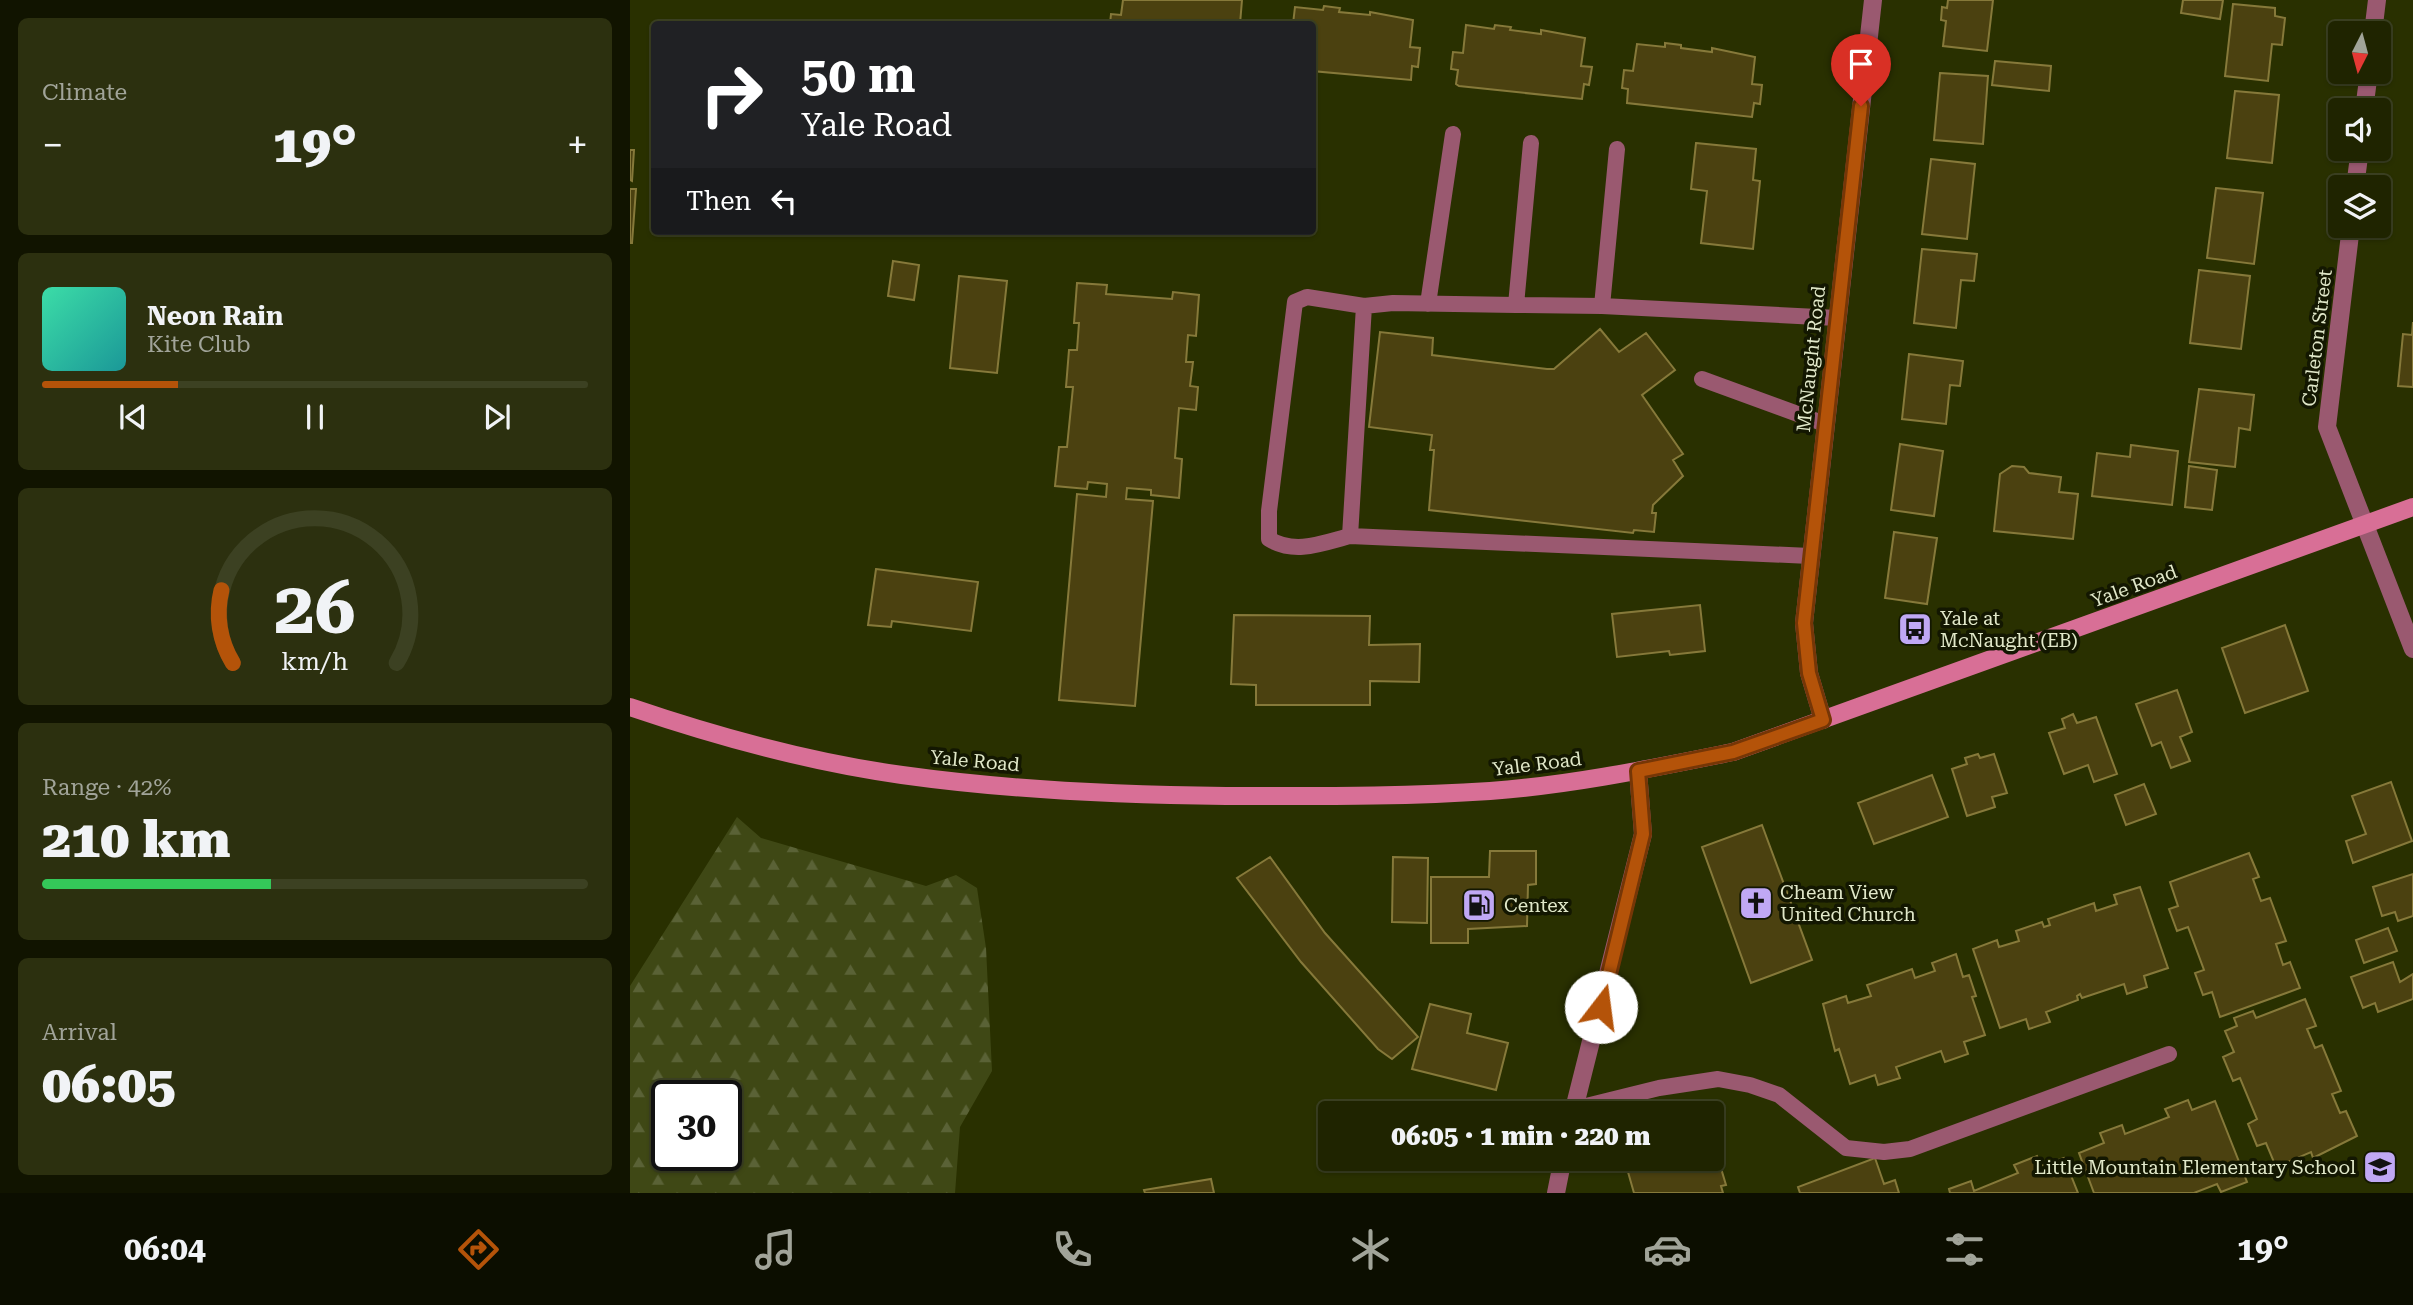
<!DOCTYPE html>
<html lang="en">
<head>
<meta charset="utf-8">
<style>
	:root { --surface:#1f2400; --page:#2c300f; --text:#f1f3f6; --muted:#a1a499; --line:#3c4122; --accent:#b45309 }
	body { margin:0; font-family:"Roboto Serif",serif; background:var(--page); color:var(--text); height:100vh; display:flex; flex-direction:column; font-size:26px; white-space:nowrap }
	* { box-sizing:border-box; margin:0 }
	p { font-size:23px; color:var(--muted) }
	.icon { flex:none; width:38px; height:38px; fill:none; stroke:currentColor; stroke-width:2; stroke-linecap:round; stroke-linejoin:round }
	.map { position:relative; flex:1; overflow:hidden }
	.drawer { display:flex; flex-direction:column; gap:18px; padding:18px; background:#111400; width:630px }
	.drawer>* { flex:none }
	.banner { position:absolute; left:21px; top:21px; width:665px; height:214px; border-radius:7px; box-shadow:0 2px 5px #0004,0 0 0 2px var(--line); background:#202124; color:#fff; overflow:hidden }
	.needle { width:46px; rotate:186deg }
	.buttons { position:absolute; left:1698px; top:21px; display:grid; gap:14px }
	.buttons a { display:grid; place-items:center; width:63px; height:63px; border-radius:7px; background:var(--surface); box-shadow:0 2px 5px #0004,0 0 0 2px var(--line); font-size:35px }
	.speed { position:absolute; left:21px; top:1080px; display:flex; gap:14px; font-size:35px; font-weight:700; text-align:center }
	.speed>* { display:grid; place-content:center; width:91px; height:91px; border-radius:50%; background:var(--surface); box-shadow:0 2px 5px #0004,0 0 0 2px var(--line); line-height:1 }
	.speed .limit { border:4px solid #111; border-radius:10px; background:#fff; color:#111 }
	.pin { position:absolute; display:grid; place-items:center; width:60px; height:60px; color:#fff; margin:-72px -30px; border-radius:50% 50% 50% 0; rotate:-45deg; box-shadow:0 0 7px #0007 }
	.pin .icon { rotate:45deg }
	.me { position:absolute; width:77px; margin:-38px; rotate:15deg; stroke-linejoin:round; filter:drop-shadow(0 0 5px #0008) }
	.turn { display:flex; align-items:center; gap:24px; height:147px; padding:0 35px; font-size:32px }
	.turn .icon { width:91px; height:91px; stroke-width:2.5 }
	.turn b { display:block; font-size:49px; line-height:60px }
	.then { display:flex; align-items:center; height:66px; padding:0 35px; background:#0003; gap:14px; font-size:26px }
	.big { font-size:52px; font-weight:800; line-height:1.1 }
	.drawer .card { flex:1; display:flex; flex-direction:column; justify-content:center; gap:10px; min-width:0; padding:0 24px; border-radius:10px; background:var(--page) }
	.drawer .dial { align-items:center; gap:0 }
	.dial svg { height:182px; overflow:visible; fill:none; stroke:var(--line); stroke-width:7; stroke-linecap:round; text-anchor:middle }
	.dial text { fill:var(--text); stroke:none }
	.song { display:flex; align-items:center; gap:21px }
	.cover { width:84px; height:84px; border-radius:10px; background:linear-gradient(135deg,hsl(160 70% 55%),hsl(180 70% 35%)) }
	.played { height:7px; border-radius:4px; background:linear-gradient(90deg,var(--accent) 25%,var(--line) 25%) }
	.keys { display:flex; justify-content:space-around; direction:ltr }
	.heat { display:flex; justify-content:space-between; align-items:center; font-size:38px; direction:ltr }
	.charge { height:10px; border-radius:5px; background:linear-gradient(90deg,#34c759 42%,var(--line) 0) }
	.trip { position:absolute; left:688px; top:1101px; width:406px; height:70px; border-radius:7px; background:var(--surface); box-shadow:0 2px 5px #0004,0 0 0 2px var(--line); font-weight:800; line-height:70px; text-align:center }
	.dock { display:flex; height:112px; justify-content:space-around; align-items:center; background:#0c0e00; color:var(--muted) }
	.dock .icon { width:49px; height:49px }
	.dock .active { color:var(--accent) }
	.dock b { font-size:32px; color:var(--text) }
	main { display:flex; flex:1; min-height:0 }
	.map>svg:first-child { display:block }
	.forest { fill:url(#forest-firs); fill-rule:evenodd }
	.building { fill:#4b4110; stroke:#86793a; stroke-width:2 }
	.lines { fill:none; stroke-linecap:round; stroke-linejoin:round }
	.lane { stroke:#9a5970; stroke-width:16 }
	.street { stroke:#9a5970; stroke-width:18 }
	.secondary { stroke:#d86f96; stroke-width:18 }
	.route-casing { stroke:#753606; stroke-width:18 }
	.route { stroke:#b45309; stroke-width:12 }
	.labels { text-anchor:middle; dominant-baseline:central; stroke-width:7; stroke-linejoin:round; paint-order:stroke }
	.street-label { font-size:19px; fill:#e1e8c9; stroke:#131701 }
	.poi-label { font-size:19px; fill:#e1e8c9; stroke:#131701; text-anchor:start }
</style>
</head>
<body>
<main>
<section class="drawer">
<div class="card"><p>Climate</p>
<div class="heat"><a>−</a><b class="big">19°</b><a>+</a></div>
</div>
<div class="card">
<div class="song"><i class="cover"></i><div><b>Neon Rain</b><p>Kite Club</p></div></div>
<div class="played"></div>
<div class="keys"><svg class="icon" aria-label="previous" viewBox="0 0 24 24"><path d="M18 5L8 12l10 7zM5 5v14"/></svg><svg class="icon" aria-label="pause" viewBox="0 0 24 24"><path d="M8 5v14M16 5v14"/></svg><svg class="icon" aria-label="next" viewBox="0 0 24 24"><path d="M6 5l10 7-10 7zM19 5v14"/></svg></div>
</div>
<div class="card dial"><svg viewBox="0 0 100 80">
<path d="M14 69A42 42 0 1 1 86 69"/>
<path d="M14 69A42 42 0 0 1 9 37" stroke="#b45309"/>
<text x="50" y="56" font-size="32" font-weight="700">26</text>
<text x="50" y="72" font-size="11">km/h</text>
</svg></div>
<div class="card"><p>Range · 42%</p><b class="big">210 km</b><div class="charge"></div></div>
<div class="card"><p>Arrival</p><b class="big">06:05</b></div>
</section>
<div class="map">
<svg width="1783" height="1193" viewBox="0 0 1783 1193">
	<defs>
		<pattern id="forest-firs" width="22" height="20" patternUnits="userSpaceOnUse" patternTransform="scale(1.75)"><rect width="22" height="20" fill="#3f4815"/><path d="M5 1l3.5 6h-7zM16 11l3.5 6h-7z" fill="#5a6236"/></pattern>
	</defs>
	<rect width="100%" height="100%" fill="#293000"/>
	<!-- forest -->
	<path class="forest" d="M107,817L131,838L296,886L326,875L347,888L356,948L362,1071L330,1127L325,1193H0V986ZM37,1096H96V1155H37Z"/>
	<!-- building -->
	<path class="building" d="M493,0H612L610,24H480L481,14L491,15Z
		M1318,0H1363L1357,51L1313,46L1316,21L1311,20L1312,7L1317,8Z
		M1553,0H1593L1590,19L1551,13Z
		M1603,4L1645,8V16L1655,18L1652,45L1642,44L1638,81L1595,76Z
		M694,6L710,8L709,12L740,15V12L783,20L780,47L790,48L788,67L782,66L781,80L682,71V24H663L665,7L693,10Z
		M836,25L864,29L865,25L881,27L880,30L911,34V30L955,38L951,66L962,67L959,85L954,84L952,99L829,86L826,84L828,70L821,69L823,52L833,53Z
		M1035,43L1051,45V48L1082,52V48L1125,57L1122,84L1132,85L1130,104L1124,103L1122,117L997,103L998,89L992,88L994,70L1003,71L1007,44L1035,47Z
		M1365,61L1421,66L1419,91L1362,85Z
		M1310,73L1358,76L1353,144L1304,140Z
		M1605,91L1649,95L1642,163L1597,158Z
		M1066,143L1126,149L1123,180L1130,181L1123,249L1071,243L1077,191L1061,189Z
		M0,150H4L2,181L0,180Z
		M1301,159L1345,164L1337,239L1292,234Z
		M1586,188L1633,193L1624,264L1577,258Z
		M0,189H6L2,243H0Z
		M1292,249L1347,254L1344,281L1331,280L1326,328L1284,323Z
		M263,261L289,265L284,300L258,296Z
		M1569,270L1620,276L1611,349L1560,343Z
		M329,276L377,281L367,373L320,368Z
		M447,283L477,285L476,294L542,299L543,292L569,295L566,336L558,335L556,362H563L560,386L568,387L566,410L549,408L545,458L552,459L549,498L521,495V490L497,488L496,499L523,501L505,706L429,700L447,494L476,497L477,484L458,482L457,489L425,486L429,447H437L443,387H436L439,350H447L449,323H444Z
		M1783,322V387L1768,386L1773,334L1782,335Z
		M970,329L989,352L1016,333L1045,370L1012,395L1053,454L1043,460L1053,476L1023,505L1022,513H1026L1024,532L1004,530L1003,533L799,510L804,450H800L802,435L739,427L750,332L803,338L802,355L917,369H924Z
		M1279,354L1333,361L1330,386L1320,385L1316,424L1272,419Z
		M1569,389L1624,395L1620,430L1609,428L1605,467L1559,462Z
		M1270,444L1313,451L1304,516L1261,510Z
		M1501,445L1548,451L1542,505L1462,496L1467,453L1500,457Z
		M1382,466L1394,467L1399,473L1431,477L1429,492L1448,494L1443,539L1364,531L1370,474Z
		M1559,466L1587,470L1582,510L1555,507Z
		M1264,532L1307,538L1297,604L1255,598Z
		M246,569L348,582L341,631L262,621L261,627L238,625Z
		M1070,605L1075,651L1040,655L1039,651L987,657L982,614Z
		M604,615L740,616L739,645L790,644L789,682L740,681V705H626V685L601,684Z
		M1655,625L1678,691L1615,713L1592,648Z
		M1547,690L1562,732L1550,737L1560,761L1541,768L1531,742L1522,746L1506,704Z
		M1443,714L1447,723L1466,717L1487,774L1464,782L1458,765L1434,774L1419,733L1435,728L1432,719Z
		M1348,754L1350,758L1364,754L1377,793L1362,797L1365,807L1337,816L1322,769L1337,764L1335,758Z
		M1302,775L1318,817L1244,844L1228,803Z
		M1761,782L1782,841L1723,863L1716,841L1736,834L1722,796Z
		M1514,784L1526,814L1496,825L1485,795Z
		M1132,825L1182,960L1121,983L1072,847Z
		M860,851H906V884L898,885L897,926L838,929V943H801V877H859Z
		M1619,853L1629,877L1623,879L1631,901L1640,898L1656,941L1646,944L1653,965L1660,962L1670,988L1590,1017L1582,992L1573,995L1565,973L1574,970L1558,927L1547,931L1539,909L1548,906L1540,882Z
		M640,857L695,933L788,1037L762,1059L748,1049L671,962L607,878Z
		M763,857L798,858L797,923L762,922Z
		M1783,874V916L1768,921L1765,912L1752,916L1743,887Z
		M1510,887L1538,968L1514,976L1517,987L1497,994L1494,984L1452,998L1450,994L1447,996L1448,1000L1416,1012L1420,1022L1399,1029L1396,1019L1370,1028L1343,949L1367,940L1369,947L1389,941L1386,931L1412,922L1414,927L1420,925L1418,919L1464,903L1466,911L1487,904L1484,895Z
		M1758,928L1767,951L1734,963L1726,940Z
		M1326,954L1333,977L1339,975L1346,996L1342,997L1355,1035L1334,1042L1338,1054L1315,1062L1311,1051L1266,1067L1270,1078L1248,1085L1245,1075L1220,1084L1209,1049L1205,1051L1193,1004L1216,996L1218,1003L1241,996L1237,985L1282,969L1285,978L1305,971L1302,963Z
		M1763,962L1770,982L1783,974V999L1748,1012L1745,1003L1733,1008L1721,977Z
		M1675,999L1686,1026L1677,1029L1685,1048L1692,1045L1711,1091L1702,1094L1710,1113L1716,1111L1727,1136L1683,1158L1681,1152L1646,1167L1636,1143L1627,1146L1618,1124L1627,1119L1610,1078L1603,1081L1593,1057L1604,1052L1595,1031L1607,1026L1604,1018L1623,1011L1626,1018Z
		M800,1004L841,1014L837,1033L878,1043L866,1090L782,1069Z
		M1558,1100L1562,1110L1585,1101L1617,1182L1591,1192L1587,1184L1564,1193H1464L1449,1153L1474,1143L1470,1133L1492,1125L1495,1134L1539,1117L1535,1109Z
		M1082,1154L1086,1167L1090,1165L1096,1185L1091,1186L1093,1193H1004L998,1172L1018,1166L1016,1160L1082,1158Z
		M1407,1156L1411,1166L1434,1158L1448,1193H1320L1319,1189L1341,1181L1344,1191L1388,1173L1384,1165Z
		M1245,1158L1254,1184L1265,1180L1269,1193H1170L1168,1187Z
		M581,1179L584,1193H515L514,1190Z"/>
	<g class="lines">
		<!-- lane -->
		<path class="lane" d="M901,143L886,305L763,303L734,306L677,297L665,302L639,511V539C665,555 693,543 720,536L1180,556
			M798,304L823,134
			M886,305L972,306L987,149
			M972,306L1207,318
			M1072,379L1195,424
			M720,536L734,306
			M944,1109L1029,1088L1088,1079L1120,1085L1149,1095L1216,1148L1254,1152L1280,1149L1539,1054"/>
		<!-- street -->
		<path class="street" d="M1743,33L1747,0
			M1734,110L1739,72
			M1725,187L1730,149
			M1721,226L1697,427L1783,649
			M1193,720L1179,673L1174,623L1243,0
			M943,1113L1013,834L1008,771
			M926,1193L933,1158"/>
		<!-- secondary -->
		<path class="secondary" d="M0,707C88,737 179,762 272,775C379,790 488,795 596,796C684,796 772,797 860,791C942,785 1023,768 1103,752L1783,507"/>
	</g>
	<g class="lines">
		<!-- route casing -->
		<g class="route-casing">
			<path id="route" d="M971,1007L1013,834L1008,771L1103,752L1193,720L1179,673L1174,623L1231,106"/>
		</g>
		<!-- route -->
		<use href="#route" class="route"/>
	</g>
	<!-- icons -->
	<defs>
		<g id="bus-square" transform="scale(1.75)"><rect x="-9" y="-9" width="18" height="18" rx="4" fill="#c0a8f4" stroke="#131701"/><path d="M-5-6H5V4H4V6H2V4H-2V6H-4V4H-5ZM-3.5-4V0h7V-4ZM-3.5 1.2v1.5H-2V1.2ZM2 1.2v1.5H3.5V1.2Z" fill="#111"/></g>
		<g id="church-square" transform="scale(1.75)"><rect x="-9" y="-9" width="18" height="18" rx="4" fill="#c0a8f4" stroke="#131701"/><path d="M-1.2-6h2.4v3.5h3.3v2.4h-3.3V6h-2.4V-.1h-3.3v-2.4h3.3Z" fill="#111"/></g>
		<g id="fuel-square" transform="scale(1.75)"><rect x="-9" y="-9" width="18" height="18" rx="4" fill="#c0a8f4" stroke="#131701"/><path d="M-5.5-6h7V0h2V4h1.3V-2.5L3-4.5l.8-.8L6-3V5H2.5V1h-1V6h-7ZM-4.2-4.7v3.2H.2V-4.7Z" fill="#111"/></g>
		<g id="school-square" transform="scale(1.75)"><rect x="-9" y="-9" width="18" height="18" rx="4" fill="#c0a8f4" stroke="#131701"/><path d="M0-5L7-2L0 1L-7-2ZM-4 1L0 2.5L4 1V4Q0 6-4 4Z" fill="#111"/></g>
	</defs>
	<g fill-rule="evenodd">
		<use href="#bus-square" x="1285" y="629"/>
		<use href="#church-square" x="1126" y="903"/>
		<use href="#fuel-square" x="849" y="905"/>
		<use href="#school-square" x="1750" y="1167"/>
	</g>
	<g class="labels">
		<!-- street labels -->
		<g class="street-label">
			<text transform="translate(1687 338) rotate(-83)">Carleton Street</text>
			<text transform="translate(1181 359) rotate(-84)">McNaught Road</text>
			<text transform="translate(1504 586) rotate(-20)">Yale Road</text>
			<text transform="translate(345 761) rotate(5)">Yale Road</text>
			<text transform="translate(907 764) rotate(-7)">Yale Road</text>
		</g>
		<!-- poi labels -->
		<g class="poi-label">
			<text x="1310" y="618">Yale at<tspan x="1310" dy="22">McNaught (EB)</tspan></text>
			<text x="1150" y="892">Cheam View<tspan x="1150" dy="22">United Church</tspan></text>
			<text x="874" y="905">Centex</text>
			<text x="1726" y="1167" text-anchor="end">Little Mountain Elementary School</text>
		</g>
	</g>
</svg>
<div class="buttons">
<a><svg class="needle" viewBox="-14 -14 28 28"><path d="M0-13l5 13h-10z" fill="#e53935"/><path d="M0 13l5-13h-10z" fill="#a1a499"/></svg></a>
<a><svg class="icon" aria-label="sound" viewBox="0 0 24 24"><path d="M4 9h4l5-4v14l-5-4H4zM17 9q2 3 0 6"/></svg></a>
<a><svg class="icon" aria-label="layers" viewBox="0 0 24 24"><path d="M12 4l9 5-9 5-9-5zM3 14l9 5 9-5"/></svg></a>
</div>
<div class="speed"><div class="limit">30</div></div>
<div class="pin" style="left:1231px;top:106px;background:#d93025"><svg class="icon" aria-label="arrive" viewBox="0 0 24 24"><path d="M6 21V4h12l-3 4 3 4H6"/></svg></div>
<svg class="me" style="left:971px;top:1007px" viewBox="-20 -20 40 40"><circle r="19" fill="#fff"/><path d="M0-13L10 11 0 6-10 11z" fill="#b45309"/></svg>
<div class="trip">06:05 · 1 min · 220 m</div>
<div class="banner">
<div class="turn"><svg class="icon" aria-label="right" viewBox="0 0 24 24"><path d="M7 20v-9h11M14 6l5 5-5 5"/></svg><div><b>50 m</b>Yale Road</div></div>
<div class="then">Then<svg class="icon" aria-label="left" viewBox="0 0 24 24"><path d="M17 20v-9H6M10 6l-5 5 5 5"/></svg></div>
</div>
</div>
</main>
<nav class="dock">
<b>06:04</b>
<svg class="icon active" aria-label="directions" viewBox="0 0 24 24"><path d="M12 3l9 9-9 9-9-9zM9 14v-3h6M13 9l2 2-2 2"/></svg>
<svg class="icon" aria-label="music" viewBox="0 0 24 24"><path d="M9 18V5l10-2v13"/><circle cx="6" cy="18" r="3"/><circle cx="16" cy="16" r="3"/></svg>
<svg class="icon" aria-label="phone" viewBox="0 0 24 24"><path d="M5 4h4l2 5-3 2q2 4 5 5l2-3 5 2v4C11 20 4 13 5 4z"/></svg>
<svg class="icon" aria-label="climate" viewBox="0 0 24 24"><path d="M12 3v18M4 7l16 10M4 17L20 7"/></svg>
<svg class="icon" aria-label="car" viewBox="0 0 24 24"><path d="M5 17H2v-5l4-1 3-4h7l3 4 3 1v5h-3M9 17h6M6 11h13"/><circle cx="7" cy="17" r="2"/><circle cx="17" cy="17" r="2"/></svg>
<svg class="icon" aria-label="filters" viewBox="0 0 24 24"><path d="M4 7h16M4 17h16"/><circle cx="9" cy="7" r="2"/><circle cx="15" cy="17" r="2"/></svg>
<b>19°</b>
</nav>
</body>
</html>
